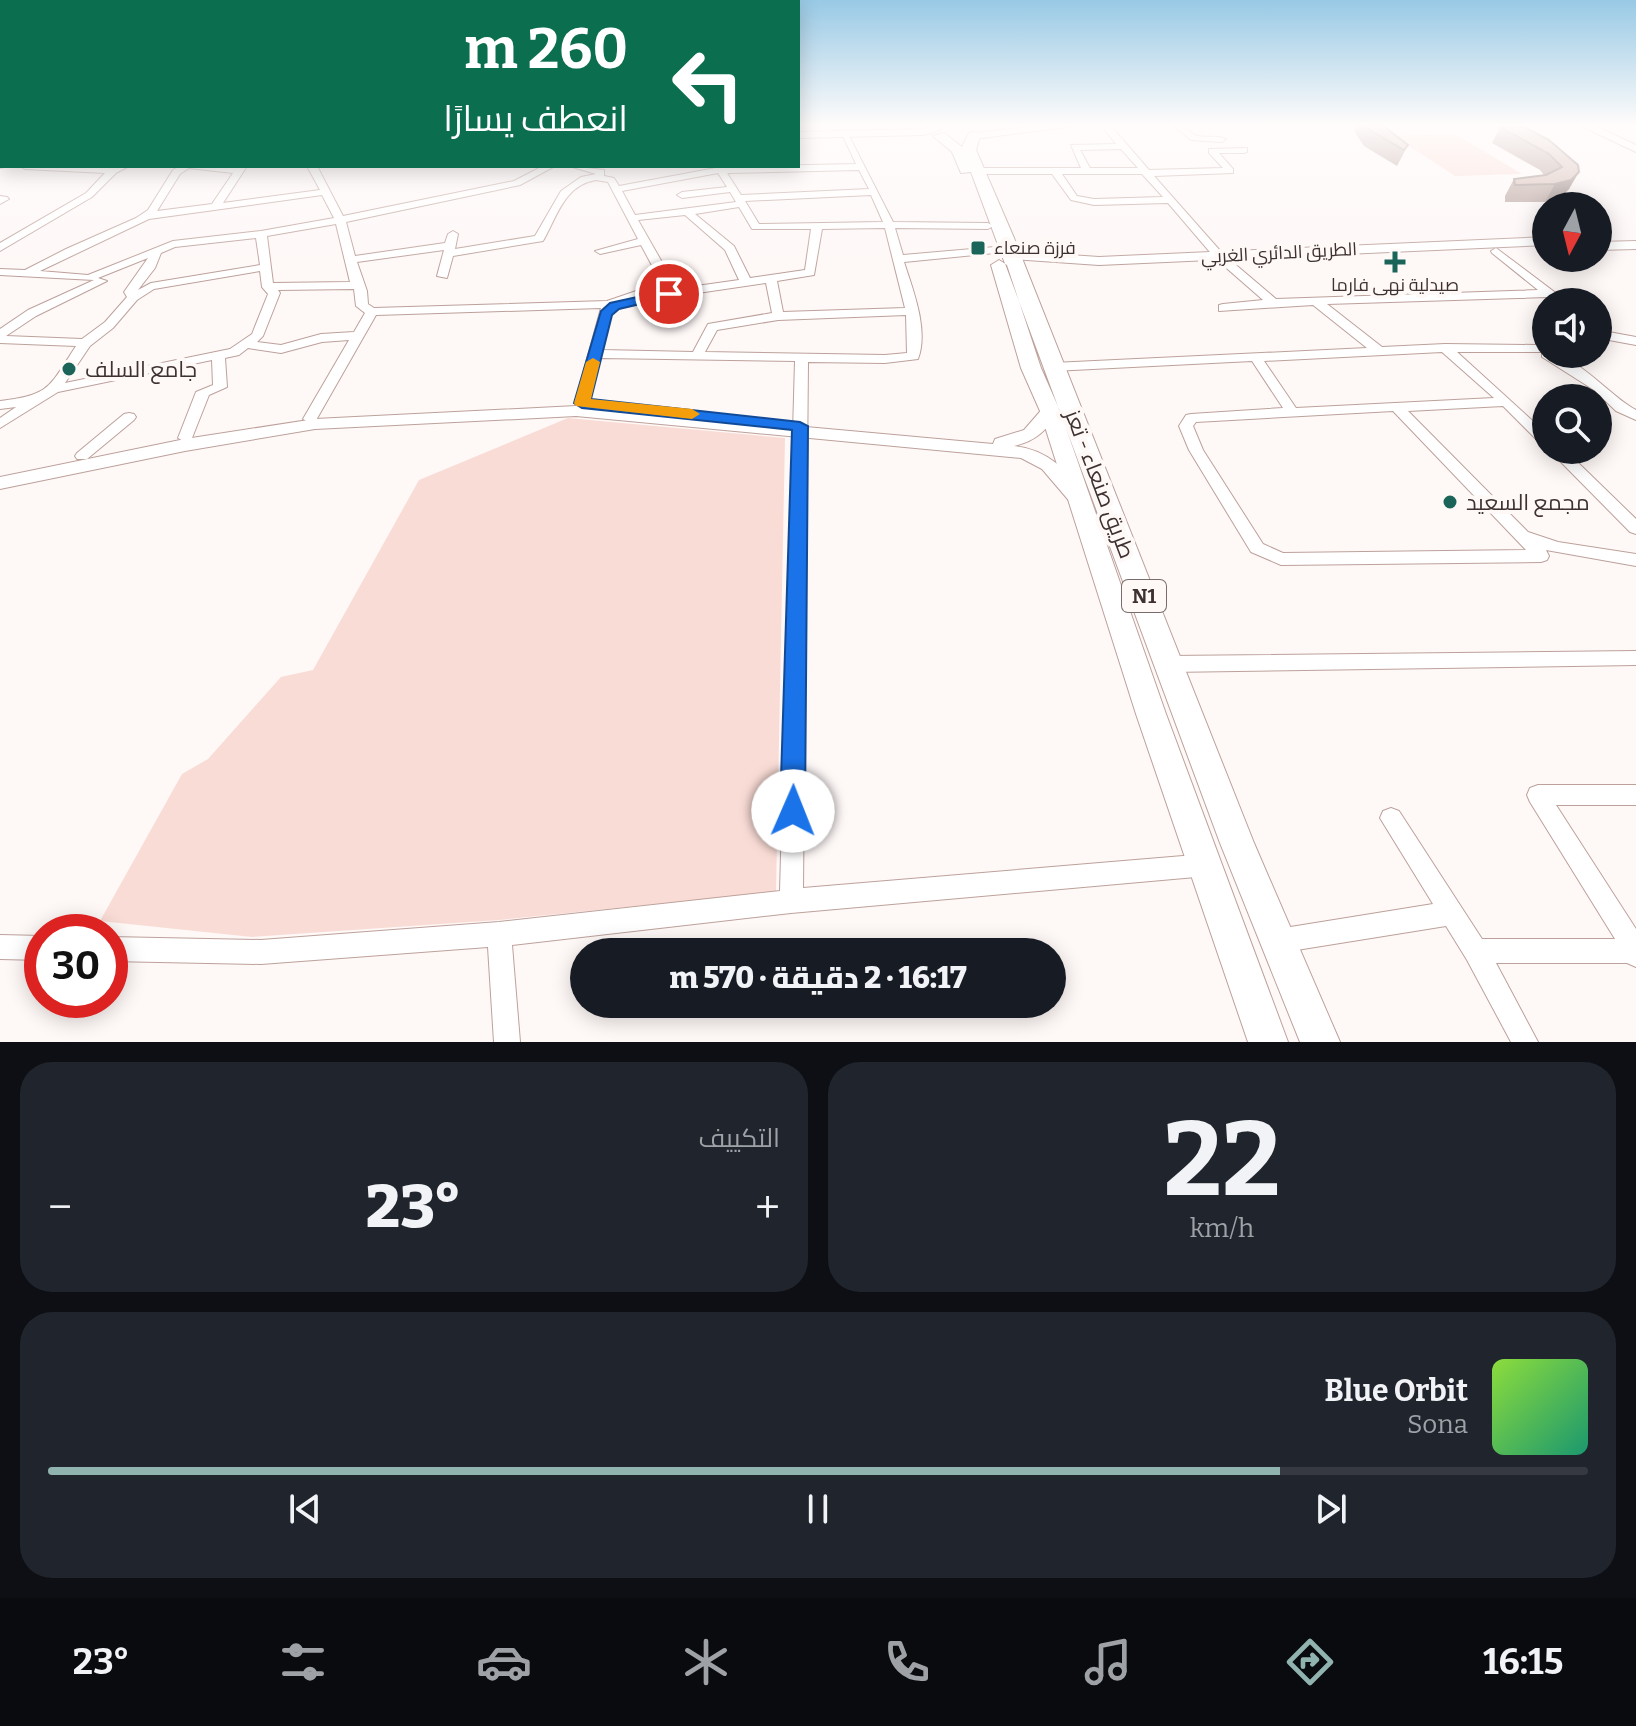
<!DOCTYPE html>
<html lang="ar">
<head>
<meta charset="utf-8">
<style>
	:root { --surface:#171b24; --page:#20242c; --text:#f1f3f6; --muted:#9ea1a6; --line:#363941; --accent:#90b3b0 }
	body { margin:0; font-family:Bitter,Cairo,serif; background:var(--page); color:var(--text); direction:rtl; height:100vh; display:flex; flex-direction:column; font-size:30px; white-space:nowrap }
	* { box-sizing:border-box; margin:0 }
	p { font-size:26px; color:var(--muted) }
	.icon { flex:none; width:44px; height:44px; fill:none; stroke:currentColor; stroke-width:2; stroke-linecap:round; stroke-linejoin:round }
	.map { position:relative; height:1042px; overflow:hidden; direction:ltr }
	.drawer { display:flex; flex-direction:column; gap:20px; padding:20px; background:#0d0f14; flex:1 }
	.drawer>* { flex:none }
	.hud { position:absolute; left:0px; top:0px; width:800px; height:168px; box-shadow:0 4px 20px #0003; direction:rtl; background:#0b6e4f; color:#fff; overflow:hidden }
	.needle { width:52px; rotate:187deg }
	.controls { position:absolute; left:1532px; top:192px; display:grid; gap:16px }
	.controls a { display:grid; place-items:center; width:80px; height:80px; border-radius:50%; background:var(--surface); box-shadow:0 4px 20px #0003; font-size:40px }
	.speed { position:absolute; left:24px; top:914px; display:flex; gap:16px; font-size:40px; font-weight:700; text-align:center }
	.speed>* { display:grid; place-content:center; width:104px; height:104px; border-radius:50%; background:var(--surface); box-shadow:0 4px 20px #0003; line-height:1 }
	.speed .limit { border:12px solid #d22; background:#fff; color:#111 }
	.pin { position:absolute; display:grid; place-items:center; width:68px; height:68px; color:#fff; margin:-34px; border:4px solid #fff; border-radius:50%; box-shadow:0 2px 8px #0007 }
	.me { position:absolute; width:88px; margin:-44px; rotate:1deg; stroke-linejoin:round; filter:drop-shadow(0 0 6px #0008) }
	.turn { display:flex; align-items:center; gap:28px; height:168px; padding:0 40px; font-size:36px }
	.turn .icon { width:104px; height:104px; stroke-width:2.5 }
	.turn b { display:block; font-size:56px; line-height:68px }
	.big { font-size:60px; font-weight:800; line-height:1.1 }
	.drawer .widget { flex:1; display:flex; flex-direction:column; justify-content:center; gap:12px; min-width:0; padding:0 28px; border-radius:32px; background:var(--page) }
	.drawer .dial { align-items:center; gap:0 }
	.dial b { font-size:104px; line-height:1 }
	.song { display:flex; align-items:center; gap:24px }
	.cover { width:96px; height:96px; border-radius:12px; background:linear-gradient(135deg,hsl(90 70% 55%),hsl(160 70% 35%)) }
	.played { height:8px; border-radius:4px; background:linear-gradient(90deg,var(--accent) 80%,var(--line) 80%) }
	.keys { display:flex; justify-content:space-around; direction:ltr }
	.heat { display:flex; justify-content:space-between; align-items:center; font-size:44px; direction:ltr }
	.drawer .tiles { flex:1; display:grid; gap:20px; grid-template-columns:1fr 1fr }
	.widget:last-child { grid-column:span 2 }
	.trip { position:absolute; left:570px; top:938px; width:496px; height:80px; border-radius:40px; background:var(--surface); box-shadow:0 4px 20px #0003; font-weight:800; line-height:80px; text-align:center; direction:rtl }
	.tabs { display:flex; height:128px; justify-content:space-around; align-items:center; background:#090b0e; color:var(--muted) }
	.tabs .icon { width:56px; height:56px }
	.tabs .active { color:var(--accent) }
	.tabs b { font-size:36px; color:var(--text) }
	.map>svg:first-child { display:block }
	.green { fill:#fadcd6 }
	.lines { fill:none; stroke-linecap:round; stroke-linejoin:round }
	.minor-casing { stroke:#bda19b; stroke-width:2 }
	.major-casing { stroke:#bda19b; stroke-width:2 }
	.highway-casing { stroke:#bda19b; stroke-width:2 }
	.minor { fill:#fff; fill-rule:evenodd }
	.major { fill:#fff; fill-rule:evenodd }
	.highway { fill:#fff; fill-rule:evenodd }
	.wall { fill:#b39a94 }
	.shaded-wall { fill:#927d78 }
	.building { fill:#d0b3ac; stroke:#927d78; stroke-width:2 }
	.route { fill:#1a73e8; stroke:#114b97; stroke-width:2 }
	.slow { fill:#f59e0b }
	.poi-dot { fill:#1a645a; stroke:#fef8f7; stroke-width:3 }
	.labels { text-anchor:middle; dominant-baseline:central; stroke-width:8; stroke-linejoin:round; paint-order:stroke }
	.far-poi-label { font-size:18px; fill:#3e3230; stroke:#fef8f7; text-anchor:start }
	.far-street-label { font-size:18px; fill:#3e3230; stroke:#fef8f7 }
	.shield { fill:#fef8f7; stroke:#786d6c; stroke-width:2 }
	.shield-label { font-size:20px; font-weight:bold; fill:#3e3230 }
	.poi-label { font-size:22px; fill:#3e3230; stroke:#fef8f7; text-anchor:start }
	.street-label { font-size:22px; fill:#3e3230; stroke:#fef8f7 }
</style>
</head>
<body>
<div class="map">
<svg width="1636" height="1042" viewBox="0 0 1636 1042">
	<rect width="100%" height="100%" fill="#fef8f7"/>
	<!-- green -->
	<path class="green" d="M1455,134L1522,174L1455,176L1394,136Z
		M568,418L785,438L776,892L499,920L252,937L100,921L182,774L208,759L281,677L313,670L419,480Z"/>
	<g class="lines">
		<!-- minor casing -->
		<g class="minor-casing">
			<path id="minor" d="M1101,125H1110L1149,170L1223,168L1209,153V149L1247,148V152L1244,153H1219L1233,169V173L1154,176L1223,254L1276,299L1538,290L1492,253L1491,251L1496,248L1565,300L1567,302H1554L1547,297L1327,304L1382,347L1445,344L1536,345L1546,339V354C1578,354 1609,396 1636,410V420L1616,411L1594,390L1542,357V352H1457L1546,433V445L1541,444L1503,406L1408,411L1528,532L1558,542L1636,554V566L1546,550L1549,556L1547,560L1541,562L1281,565L1251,552L1189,450L1179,426L1186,415L1191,414L1283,408L1252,361L1053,371L1046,367L1053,363L1367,348L1313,305L1219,311V305L1223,304L1263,300L1215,258L1168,203L1094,205L1071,200L1052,174H979L974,171L979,168H1081L1071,145L1116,144ZM1121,149L1138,168H1090L1080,150ZM1062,174H1142L1163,197L1094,199L1077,196ZM1442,352L1494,398L1296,408L1264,361ZM1393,411L1526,550L1283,553L1263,544L1203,450L1193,426L1196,422Z
				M1173,125C1185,125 1188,133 1198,136C1208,138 1217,135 1226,139L1222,142L1191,140Z
				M0,131H2V137H0Z
				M842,134L849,136L893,222L988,223L993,226L988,229L895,228L903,255L995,247L1000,250L995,253L904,262C913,290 929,330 918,359L885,363L808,362L803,888L1207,854L1215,857L1218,865L1215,873L1207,876L791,913L512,945L520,1042H494L488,947L261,964L110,961V937L261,940L499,922L780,891L795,361L600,358L589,403L582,407L575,403L601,308L376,315L315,422L310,423L303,419L349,340L322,342L281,353L248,348L239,355L225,358L227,387L209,395L192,438L185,442L178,438L196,392L213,385L212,360L58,392L0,428V418L16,407L0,409V401C51,395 49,387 76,346L0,343V329L28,310L94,280L0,275V269L25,270L66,249L136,218L148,210L173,170L180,166H247L223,203L320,190L307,166H317L343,216L514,181L543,166H555L520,185L346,222L355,256L445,243L448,234L453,231L458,234L455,249L535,236L561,191L581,177L596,174L569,166L604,170V176L614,178L619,186L721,167L856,164ZM189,168L233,173L212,204L157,211L180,174ZM859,170L869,189L741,195L727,173ZM718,173L727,187L682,192L677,195L682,198L730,192L736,202L635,215L622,191ZM596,180L608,182L638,239L595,251L600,254L641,245L655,271L656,280L648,287L607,301L374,308L368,304L367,291L357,262L444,250L437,276L447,278L453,256L543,241C557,217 564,185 596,180ZM322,195L334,218L261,231L173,241L88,275L40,271L149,219ZM871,195L883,222L759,224L745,201ZM739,207L752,229H811L805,270L750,278L734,246L695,214ZM685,215L725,250L739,280L654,292L668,281L667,271L638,220ZM336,224L350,282L273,283L267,236ZM885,228L905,308L783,312L777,281L814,275L822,229ZM256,238L260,265L151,283L138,290L155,268L161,253L175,247ZM148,258L124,292L127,297L105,322L82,339L6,336L36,316L107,281L98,278ZM260,271L262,287L268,294L252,334L230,349L65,383L90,346L113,328L137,300L154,289ZM766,283L772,313L708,324L693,352L602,350L613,306L638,297L644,301ZM354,289L356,306L365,313L354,332L321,334L281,345L257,342L263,336L280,293L278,290ZM906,315L907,353L885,355L705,352L717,330L778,320Z
				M0,162L2,166L5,167L0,168Z
				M20,166L112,168L129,166L116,173L92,197L0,251V243L86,193L105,173L25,169Z
				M0,196L7,197L9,199L0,204Z
				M1598,330L1636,337V345L1598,338Z
				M129,413L134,414L136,417L134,420L87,459H77L75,456L77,453L124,414Z
				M1549,450H1565L1636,519V534L1630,532Z
				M1636,651V665L1169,672L1162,669L1160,664L1162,659L1169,656Z
				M1538,785H1636V805H1556L1636,929V967L1627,963H1496L1538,1042H1511L1467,960L1446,926L1278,953L1269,950L1266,941L1269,932L1278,929L1433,904L1380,818L1383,811L1391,808L1399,811L1482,939H1615L1530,802L1527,795L1530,788Z
				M0,935L42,936V960L0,959Z"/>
		</g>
		<!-- major casing -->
		<g class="major-casing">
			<path id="major" d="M935,125L940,126V130L923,135L798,138V132L922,129Z
				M1048,125H1083L974,139L969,136L974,133Z
				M1579,125H1593L1636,145V152Z
				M1546,237V245L1099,265L1012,259L1005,255L1012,251L1099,257Z
				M1636,241V249L1598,250V242Z
				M576,406L993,444L995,439L1024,430L1044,407L1050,406L1059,411C1047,430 1036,441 1014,446C1047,449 1070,472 1088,498L1078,504L1071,503L1042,469L1021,458L576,416L315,429L185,451L0,489V477L185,439L315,419Z"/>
		</g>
		<!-- highway casing -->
		<g class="highway-casing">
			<path id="highway" d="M974,132L980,136L976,150L1014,238L1254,843L1340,1042H1300L1220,843L971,172L961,173L952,152L933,136L944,133L962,147L969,133Z
				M999,260L1007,265L1041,368L1060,411L1166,714L1288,1042H1248L1136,714L1040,411L1021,368L991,265Z"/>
		</g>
		<!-- minor -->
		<use href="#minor" class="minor"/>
		<!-- major -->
		<use href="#major" class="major"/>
		<!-- highway -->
		<use href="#highway" class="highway"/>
	</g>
	<!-- wall -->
	<path class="wall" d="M1356,125H1382L1408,145L1397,166L1364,146L1354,131Z
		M1500,127L1578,165L1569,189L1561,197L1545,202H1505V196L1514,179L1544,175L1540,170L1492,143Z"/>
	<!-- shaded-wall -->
	<path class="shaded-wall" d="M1579,172L1569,189L1561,197L1545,202L1555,184Z"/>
	<!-- building -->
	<path class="building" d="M1367,125H1382L1408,145L1404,150L1370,130Z
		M1523,126L1549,140L1578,165L1579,172L1571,180L1555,184L1515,185L1514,179L1546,175L1562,167L1549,154L1500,127Z"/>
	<!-- sky -->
	<linearGradient id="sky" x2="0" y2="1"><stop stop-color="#98c9e5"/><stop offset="0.46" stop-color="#fffcfb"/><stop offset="1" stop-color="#fffcfb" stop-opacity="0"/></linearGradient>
	<rect width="1636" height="271" fill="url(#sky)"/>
	<!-- route -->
	<path class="route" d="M669,290L676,294L674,296L619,309L612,315L591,399L800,422L808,426L805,811L801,819L793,823L784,819L780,811L792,430L582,408L574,403L601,311L610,303Z"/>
	<!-- slow -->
	<path class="slow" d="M593,358L600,362L591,399L692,409L700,414L692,419L576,406L574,403L586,362Z"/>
	<!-- markers -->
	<g class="poi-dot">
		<rect x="970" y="240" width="16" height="16" rx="4"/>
		<path d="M1391 250h8v8h8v8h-8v8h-8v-8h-8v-8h8z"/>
		<circle cx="69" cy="369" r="8"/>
		<circle cx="1450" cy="502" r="8"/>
	</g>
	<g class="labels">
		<!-- far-poi labels -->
		<g class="far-poi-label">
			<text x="994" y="248">فرزة صنعاء</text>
			<text x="1395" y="285" text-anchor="middle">صيدلية نهى فارما</text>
		</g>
		<!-- far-street labels -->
		<g class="far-street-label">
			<text transform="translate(1279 253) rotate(-3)">الطريق الدائري الغربي</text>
		</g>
		<!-- shield labels -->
		<rect class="shield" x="1122" y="580" width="44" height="32" rx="6"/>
		<g class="shield-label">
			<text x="1144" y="596">N1</text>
		</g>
		<!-- poi labels -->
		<g class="poi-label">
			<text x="85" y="369">جامع السلف</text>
			<text x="1466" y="502">مجمع السعيد</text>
		</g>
		<!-- street labels -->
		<g class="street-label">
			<text transform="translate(1100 484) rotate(69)">طريق صنعاء - تعز</text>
		</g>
	</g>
</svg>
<div class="controls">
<a><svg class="needle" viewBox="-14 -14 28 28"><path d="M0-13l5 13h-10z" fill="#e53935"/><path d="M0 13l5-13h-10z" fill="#9ea1a6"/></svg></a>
<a><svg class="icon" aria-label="sound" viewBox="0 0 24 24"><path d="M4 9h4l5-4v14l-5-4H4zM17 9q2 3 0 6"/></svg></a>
<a><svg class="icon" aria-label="search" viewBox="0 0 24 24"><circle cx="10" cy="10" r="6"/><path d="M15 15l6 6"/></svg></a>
</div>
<div class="speed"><div class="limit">30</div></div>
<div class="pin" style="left:669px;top:294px;background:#d93025"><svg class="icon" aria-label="arrive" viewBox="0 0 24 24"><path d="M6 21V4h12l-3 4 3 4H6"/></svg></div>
<svg class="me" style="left:793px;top:811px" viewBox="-20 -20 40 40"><circle r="19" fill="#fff"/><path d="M0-13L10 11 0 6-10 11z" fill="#1a73e8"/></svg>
<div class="trip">16:17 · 2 دقيقة · 570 m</div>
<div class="hud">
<div class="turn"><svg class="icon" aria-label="left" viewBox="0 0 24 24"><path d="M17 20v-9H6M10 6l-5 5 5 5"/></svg><div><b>260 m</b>انعطف يسارًا</div></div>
</div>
</div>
<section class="drawer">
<div class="tiles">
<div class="widget dial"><b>22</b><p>km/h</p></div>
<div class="widget"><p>التكييف</p>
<div class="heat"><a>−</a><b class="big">23°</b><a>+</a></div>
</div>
<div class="widget">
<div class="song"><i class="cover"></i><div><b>Blue Orbit</b><p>Sona</p></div></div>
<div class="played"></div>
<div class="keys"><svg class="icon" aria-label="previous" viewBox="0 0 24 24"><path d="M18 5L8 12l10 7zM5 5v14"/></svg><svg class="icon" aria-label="pause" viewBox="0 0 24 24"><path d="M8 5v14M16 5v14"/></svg><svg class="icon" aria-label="next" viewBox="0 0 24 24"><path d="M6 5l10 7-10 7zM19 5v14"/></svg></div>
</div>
</div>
</section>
<nav class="tabs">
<b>16:15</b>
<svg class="icon active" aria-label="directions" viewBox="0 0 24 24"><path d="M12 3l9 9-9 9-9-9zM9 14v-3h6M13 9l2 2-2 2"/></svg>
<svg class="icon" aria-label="music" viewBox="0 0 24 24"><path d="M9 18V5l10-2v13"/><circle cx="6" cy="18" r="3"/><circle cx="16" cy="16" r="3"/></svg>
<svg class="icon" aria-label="phone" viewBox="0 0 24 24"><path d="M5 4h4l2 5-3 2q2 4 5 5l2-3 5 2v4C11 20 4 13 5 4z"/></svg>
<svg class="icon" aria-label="climate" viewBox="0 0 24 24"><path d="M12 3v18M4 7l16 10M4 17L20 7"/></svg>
<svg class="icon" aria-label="car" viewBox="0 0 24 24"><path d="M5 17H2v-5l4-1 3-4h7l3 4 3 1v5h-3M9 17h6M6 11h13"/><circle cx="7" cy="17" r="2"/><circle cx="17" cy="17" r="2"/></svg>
<svg class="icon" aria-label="filters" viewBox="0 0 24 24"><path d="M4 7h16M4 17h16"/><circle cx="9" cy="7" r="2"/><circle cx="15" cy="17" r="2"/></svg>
<b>23°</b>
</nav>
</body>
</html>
